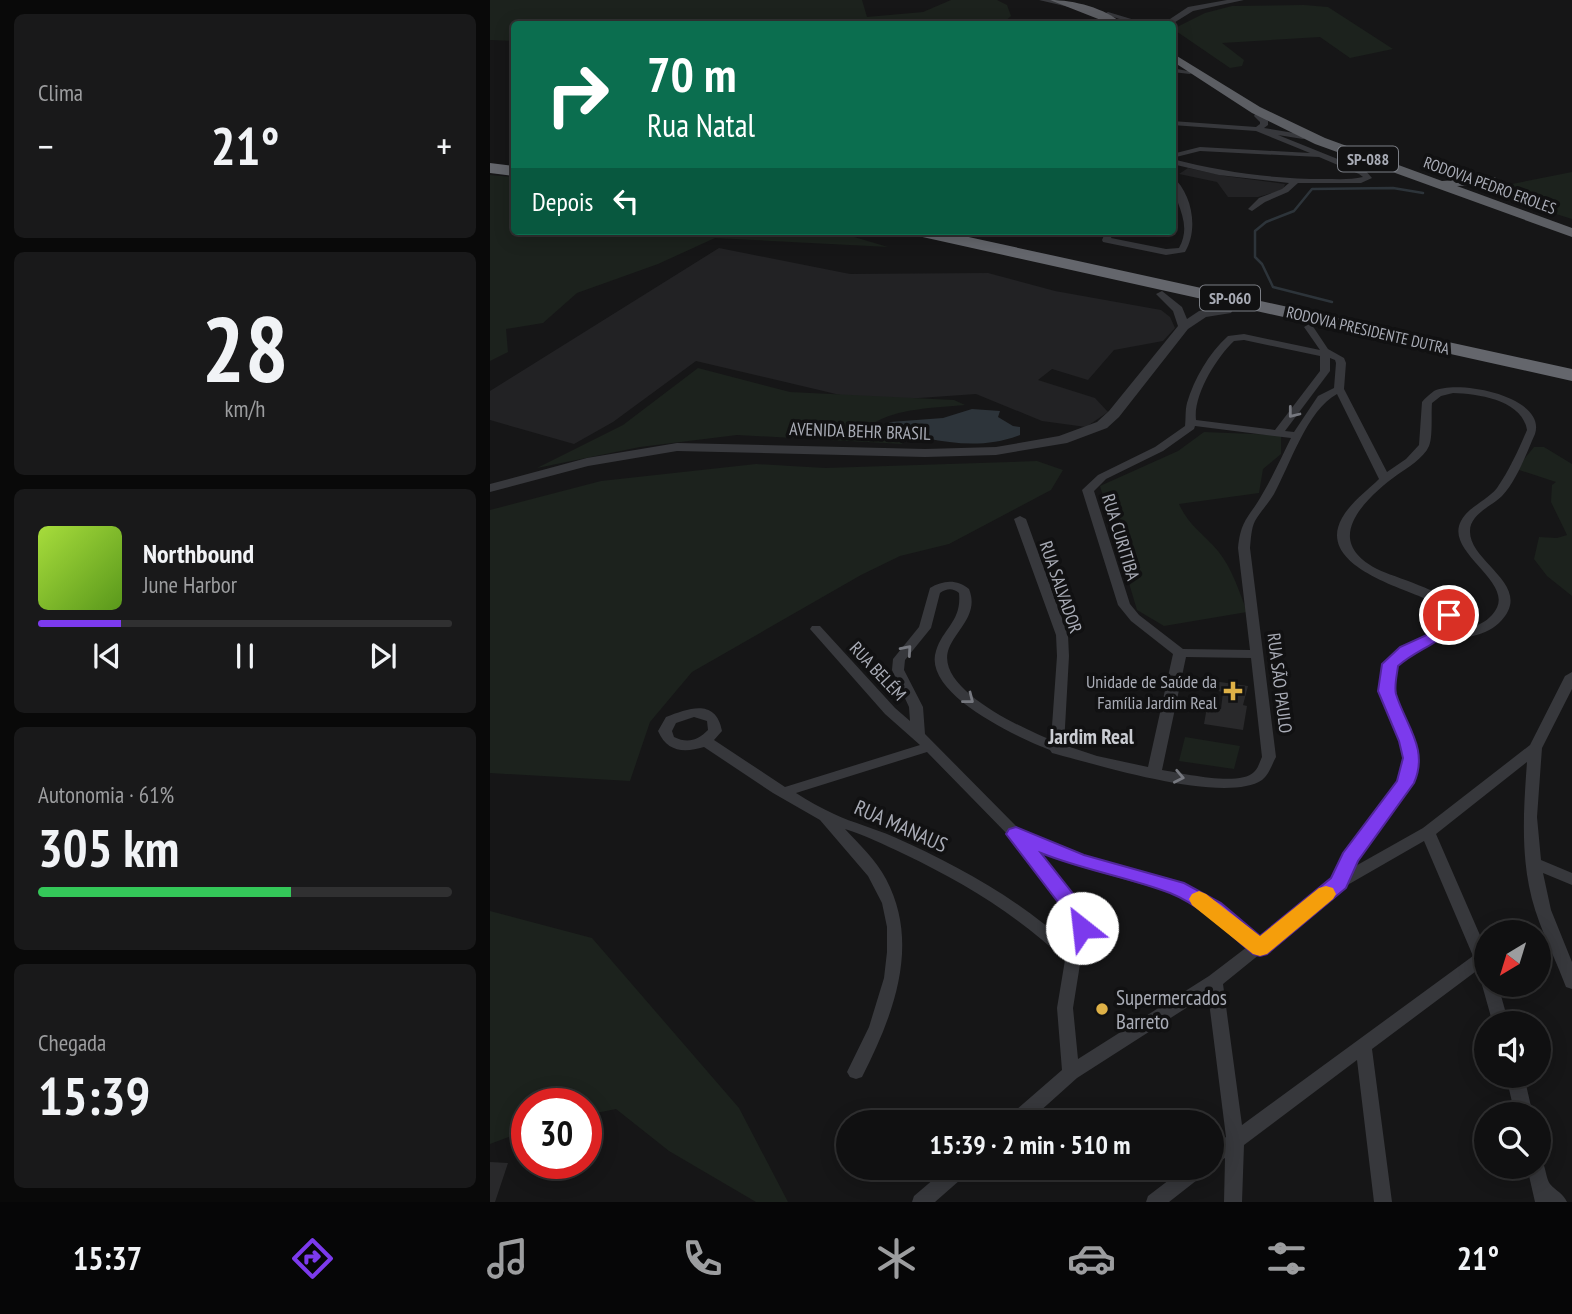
<!DOCTYPE html>
<html lang="pt">
<head>
<meta charset="utf-8">
<style>
	:root { --surface:#101011; --page:#19191a; --text:#f1f3f6; --muted:#9c9d9f; --line:#303031; --accent:#7c3aed }
	body { margin:0; font-family:"PT Sans Narrow",sans-serif; background:var(--page); color:var(--text); height:100vh; display:flex; flex-direction:column; font-size:26px; white-space:nowrap }
	* { box-sizing:border-box; margin:0 }
	p { font-size:23px; color:var(--muted) }
	.icon { flex:none; width:38px; height:38px; fill:none; stroke:currentColor; stroke-width:2; stroke-linecap:round; stroke-linejoin:round }
	.map { position:relative; flex:1; overflow:hidden }
	.panel { display:flex; flex-direction:column; gap:14px; padding:14px; background:#090909; width:490px }
	.panel>* { flex:none }
	.top-card { position:absolute; left:21px; top:21px; width:665px; height:214px; border-radius:7px; box-shadow:0 4px 18px #0003,0 0 0 2px var(--line); background:#0b6e4f; color:#fff; overflow:hidden }
	.needle { width:46px; rotate:218deg }
	.controls { position:absolute; left:984px; top:920px; display:grid; gap:14px }
	.controls a { display:grid; place-items:center; width:77px; height:77px; border-radius:50%; background:var(--surface); box-shadow:0 4px 18px #0003,0 0 0 2px var(--line); font-size:35px }
	.speed { position:absolute; left:21px; top:1088px; display:flex; gap:14px; font-size:35px; font-weight:700; text-align:center }
	.speed>* { display:grid; place-content:center; width:91px; height:91px; border-radius:50%; background:var(--surface); box-shadow:0 4px 18px #0003,0 0 0 2px var(--line); line-height:1 }
	.speed .limit { border:10px solid #d22; background:#fff; color:#111 }
	.pin { position:absolute; display:grid; place-items:center; width:60px; height:60px; color:#fff; margin:-30px; border:4px solid #fff; border-radius:50%; box-shadow:0 2px 7px #0007 }
	.me { position:absolute; width:77px; margin:-38px; rotate:331deg; stroke-linejoin:round; filter:drop-shadow(0 0 5px #0008) }
	.turn { display:flex; align-items:center; gap:24px; height:147px; padding:0 21px; font-size:32px }
	.turn .icon { width:91px; height:91px; stroke-width:2.5 }
	.turn b { display:block; font-size:49px; line-height:60px }
	.then { display:flex; align-items:center; height:66px; padding:0 21px; background:#0003; gap:14px; font-size:26px }
	.big { font-size:52px; font-weight:600; line-height:1.1 }
	.panel .widget { flex:1; display:flex; flex-direction:column; justify-content:center; gap:10px; min-width:0; padding:0 24px; border-radius:10px; background:var(--page) }
	.panel .dial { align-items:center; gap:0 }
	.dial b { font-size:91px; line-height:1 }
	.song { display:flex; align-items:center; gap:21px }
	.cover { width:84px; height:84px; border-radius:10px; background:linear-gradient(135deg,hsl(80 70% 55%),hsl(90 70% 35%)) }
	.played { height:7px; border-radius:4px; background:linear-gradient(90deg,var(--accent) 20%,var(--line) 20%) }
	.keys { display:flex; justify-content:space-around; direction:ltr }
	.heat { display:flex; justify-content:space-between; align-items:center; font-size:38px; direction:ltr }
	.charge { height:10px; border-radius:5px; background:linear-gradient(90deg,#34c759 61%,var(--line) 0) }
	.trip { position:absolute; left:346px; top:1110px; width:388px; height:70px; border-radius:35px; background:var(--surface); box-shadow:0 4px 18px #0003,0 0 0 2px var(--line); font-weight:600; line-height:70px; text-align:center }
	.tabs { display:flex; height:112px; justify-content:space-around; align-items:center; background:#060607; color:var(--muted) }
	.tabs .icon { width:49px; height:49px }
	.tabs .current { color:var(--accent) }
	.tabs b { font-size:32px; color:var(--text) }
	main { display:flex; flex:1; min-height:0 }
	.map>svg:first-child { display:block }
	.built { fill:#222224 }
	.green { fill:#1c221d }
	.water { fill:#2d343a }
	.lines { fill:none; stroke-linecap:round; stroke-linejoin:round }
	.stream { stroke:#2d343a; stroke-width:2.5 }
	.building { fill:#29292b }
	.minor { fill:#37383c; fill-rule:evenodd }
	.tertiary { fill:#37383c; fill-rule:evenodd }
	.trunk { fill:#5c5e63; fill-rule:evenodd }
	.motorway { fill:#64666c; fill-rule:evenodd }
	.oneway { stroke:#76787f }
	.route { fill:#7c3aed; stroke:#51269a; stroke-width:2 }
	.slow { fill:#f59e0b }
	.poi-dot { fill:#deb147; stroke:#111112; stroke-width:2.5 }
	.labels { text-anchor:middle; dominant-baseline:central; stroke-width:7; stroke-linejoin:round; paint-order:stroke }
	.shield { fill:#111112; stroke:#7b7e85; stroke-width:2 }
	.shield-label { font-size:16px; font-weight:bold; fill:#a9acb6 }
	.far-street-label { font-size:16px; fill:#a9acb6; stroke:#111112 }
	.street-label { font-size:18px; fill:#a9acb6; stroke:#111112 }
	.poi-label { font-size:18px; fill:#a9acb6; stroke:#111112; text-anchor:end }
	.quarter-label { font-size:21px; font-weight:bold; fill:#caccd2; stroke:#111112 }
	.near-street-label { font-size:21px; fill:#a9acb6; stroke:#111112 }
	.near-poi-label { font-size:21px; fill:#a9acb6; stroke:#111112; text-anchor:start }
</style>
</head>
<body>
<main>
<section class="panel">
<div class="widget"><p>Clima</p>
<div class="heat"><a>−</a><b class="big">21°</b><a>+</a></div>
</div>
<div class="widget dial"><b>28</b><p>km/h</p></div>
<div class="widget">
<div class="song"><i class="cover"></i><div><b>Northbound</b><p>June Harbor</p></div></div>
<div class="played"></div>
<div class="keys"><svg class="icon" aria-label="previous" viewBox="0 0 24 24"><path d="M18 5L8 12l10 7zM5 5v14"/></svg><svg class="icon" aria-label="pause" viewBox="0 0 24 24"><path d="M8 5v14M16 5v14"/></svg><svg class="icon" aria-label="next" viewBox="0 0 24 24"><path d="M6 5l10 7-10 7zM19 5v14"/></svg></div>
</div>
<div class="widget"><p>Autonomia · 61%</p><b class="big">305 km</b><div class="charge"></div></div>
<div class="widget"><p>Chegada</p><b class="big">15:39</b></div>
</section>
<div class="map">
<svg width="1082" height="1202" viewBox="0 0 1082 1202">
	<rect width="100%" height="100%" fill="#161617"/>
	<!-- built -->
	<path class="built" d="M698,168L735,176L795,184L793,190L768,197H738L727,182L689,174Z
		M229,248L360,274L498,273L565,291L671,310L680,317L685,328L673,341L624,350L598,380L562,369L548,380L605,398L618,412L596,427L552,421L486,394L429,398H363L206,361L123,422L84,444L0,420V391Z"/>
	<!-- green -->
	<path class="green" d="M0,0H372L377,17L433,12L461,0H507L517,5L521,16L512,24H24V41L0,40Z
		M814,5L838,7L903,49L860,58L830,37L732,43L754,60L752,66L740,68L683,29L715,13L742,6Z
		M1082,172V219L1066,214L1017,185Z
		M0,175L24,177V231H344L398,247L225,238L168,264L87,293L53,323L16,329L18,352L0,361Z
		M208,368L300,392L464,400L475,405C444,408 408,408 382,424L413,444L247,435L150,447L47,468L133,425Z
		M714,432L791,435V454L773,469L769,493L689,504C698,525 713,533 728,551C742,568 749,591 757,612L674,626L647,610L610,486L688,451Z
		M1044,447H1054L1082,464V596L1057,576L1044,559L1049,537L1067,538L1077,535L1061,502L1062,485L1066,482L1026,469Z
		M547,461L573,470L561,490L459,544L410,556L371,575L202,672L160,722L140,781L0,773V510L111,481L266,464L335,468Z
		M695,737L750,746L744,769L689,761Z
		M0,911L102,938L249,1108L298,1202H266L179,1151L126,1109L96,1115V1104H37V1130L0,1144Z"/>
	<!-- water -->
	<path class="water" d="M482,409L510,411L508,417L523,426L530,427V435C484,453 437,439 392,427L400,422L453,418Z"/>
	<g class="lines">
		<!-- stream -->
		<path class="stream" d="M842,302L783,287L772,264L765,257V231L776,222L804,211L822,189L903,188L933,193"/>
	</g>
	<!-- building -->
	<path class="building" d="M695,677L758,686L753,705L757,706L753,730L714,724L717,707L731,709L733,692L693,684Z
		M0,1162L18,1163L5,1202H0Z"/>
	<g class="lines">
		<!-- minor -->
		<path class="minor" d="M549,0H561L586,6L583,8Z
			M682,68L703,72L700,74L682,72Z
			M765,114H771L778,121V125L774,128L816,135L817,137L813,139L788,135L875,170L882,178L871,183H808L798,192L775,202L762,211L758,209L769,198L792,189L799,183L729,175L682,164V159C733,172 782,179 835,179C847,179 861,180 873,177L869,174L829,157L710,151L682,158V154L710,147L820,153L766,131L682,125V121L766,127L770,124V122L764,116Z
			M682,176C702,193 709,229 695,252L676,255L613,242L612,240L616,231H624L621,238L676,249L689,248C704,221 682,202 682,176Z
			M819,324L822,325L838,349L854,358L856,363L854,389L897,472L916,459L929,445L932,402C935,398 940,394 944,391C969,379 1057,397 1045,434C1036,454 1027,480 1012,496C1002,506 980,514 980,531C979,563 1047,586 1009,623C992,639 968,637 948,642C934,645 917,657 906,666C902,692 911,710 921,734C936,770 919,789 898,817C887,831 876,846 866,860L862,868L933,828L1040,745L1075,676L1082,672V689L1052,748L1047,817L1051,860L1082,873V885L1053,873L1061,910L1082,962V989L1076,987L1074,982C1062,951 1045,919 1039,886C1031,845 1034,803 1037,762L946,834L996,949V974L990,973L989,969L882,1049L902,1202H884L867,1060L754,1145L752,1202H734L735,1158L723,1165V1147L736,1137L718,994L587,1078L538,1122H516L519,1116L572,1070L567,1008L575,960C527,915 473,882 414,854C395,845 375,835 355,829C369,844 386,860 396,879C431,945 403,1016 372,1077L366,1079L360,1077L357,1072L379,1027L394,978L397,952V927L392,903L378,876L330,820L283,793L214,747C194,753 177,752 168,731L176,717C199,708 226,698 232,731L224,740L295,787L430,745L395,714L320,629L322,626H330L405,708L420,721L419,707L402,670L403,659L429,627L440,588C453,580 467,579 479,589C489,614 468,628 459,648C443,688 532,728 561,740L567,656L566,635L524,519L530,516L536,519L578,635L579,656L574,745L607,756L658,767L683,654L641,621L628,605L592,490L608,475L665,447L695,426C696,418 695,411 697,403C704,379 719,353 738,336L754,334L830,350L814,327ZM754,340L830,356V371L785,430L706,420C703,395 727,357 744,341ZM840,358L845,360L846,363L844,388L828,396L804,432L795,431L840,371ZM963,393C989,394 1032,400 1037,430C1029,449 1019,471 1007,488C996,502 974,508 969,526C961,557 1030,585 1002,615C990,628 973,630 957,632L965,619C965,615 965,612 963,608C955,590 905,578 887,569C875,563 861,552 860,538C858,514 889,488 907,475C917,468 934,458 939,446C943,437 941,414 942,403L951,396ZM847,394L889,479C877,491 861,502 852,518C825,566 915,588 943,602L951,609L953,619C942,643 906,643 894,664C879,691 911,728 913,755C915,791 873,825 854,854C848,862 847,875 840,882C818,902 792,919 769,938L728,905L692,884L593,856L532,832L435,734L433,707L414,670L415,660L441,628L450,593C457,588 463,588 469,593C472,621 453,628 446,651C432,694 529,738 560,750L562,753C605,764 735,805 772,780C779,775 782,764 786,757L760,548C761,539 761,529 765,521C770,512 778,504 784,494C800,465 817,410 847,394ZM705,426L801,438C792,456 783,476 773,493C760,517 751,518 748,548L760,650L693,649L649,615L640,604L604,491L616,479L673,451L704,429ZM696,657L761,658L772,757C770,761 768,769 764,772C749,787 692,773 672,770ZM204,717L217,721L218,730C208,740 198,744 184,737L182,731L186,723ZM437,752L521,838L582,920L584,937L580,946C529,899 467,865 404,837C384,828 363,823 344,814C331,808 318,801 306,793ZM934,841L983,956L752,1125L733,984L770,954L776,952L778,948L854,887ZM545,849L584,865L682,893L718,913L757,947L719,976L588,1059L583,1008L591,958L600,937L598,919Z
			M994,980H996V985H1008L1019,1024H1003L992,985Z
			M1016,1076H1034L1043,1115H1025Z
			M1048,1160L1052,1161C1056,1168 1056,1179 1060,1184C1066,1191 1073,1193 1077,1202H1045L1037,1167H1048Z
			M458,1167H481L478,1173L445,1202H422L424,1196Z
			M696,1167H719L716,1173L679,1202H656L658,1196Z"/>
		<!-- tertiary -->
		<path class="tertiary" d="M737,0H754L703,11L682,24H645L614,14L618,12L648,21L680,19L698,7Z
			M672,291L692,307L697,319L709,311L737,306L743,310L741,313L716,317L698,329L629,417L617,428L577,443L506,455L435,457L187,451L98,466L0,492V484L97,458L187,443L435,449L506,447L569,436L607,422L619,411L688,326L683,311L666,294Z"/>
		<!-- trunk -->
		<path class="trunk" d="M560,0C584,0 615,8 633,24H621Z
			M682,53L770,107L835,138L952,181L1005,177L1007,180L1000,184L967,186L1082,228V237L825,144L762,113L682,61Z"/>
		<!-- motorway -->
		<path class="motorway" d="M0,163L24,166V176L0,173Z
			M420,231H451L1082,369V381L428,236Z"/>
	</g>
	<!-- one-way arrows -->
	<defs><path id="oneway-chevron" d="M-2-3.5L2.5 0L-2 3.5" fill="none" stroke-width="1.6" stroke-linecap="round" stroke-linejoin="round" transform="scale(1.75)"/></defs>
	<g class="oneway">
		<use href="#oneway-chevron" transform="translate(803 413) rotate(128)"/>
		<use href="#oneway-chevron" transform="translate(417 650) rotate(-49)"/>
		<use href="#oneway-chevron" transform="translate(479 699) rotate(38)"/>
		<use href="#oneway-chevron" transform="translate(689 777) rotate(11)"/>
	</g>
	<!-- route -->
	<path class="route" d="M959,610L965,611L967,621C949,646 930,647 908,666C907,675 904,686 906,694C916,726 939,749 924,783L868,861L856,888L777,954L770,956L763,954C737,932 712,906 680,893C638,877 593,870 551,853L592,905L602,928L599,933L592,936L585,933L577,914L516,834L519,829L526,827L594,855L694,883L731,903L770,936L841,878L853,853L907,781L913,758L909,741L888,691L892,664L910,647L939,634L950,620L953,611Z"/>
	<!-- slow -->
	<path class="slow" d="M836,886L843,888L846,894L843,899L777,954L770,956L763,954L702,905L699,899L702,894L709,891L716,894L770,936L829,888Z"/>
	<!-- markers -->
	<g class="poi-dot">
		<path d="M739.5 680.5h7v7h7v7h-7v7h-7v-7h-7v-7h7z"/>
		<circle cx="612" cy="1009" r="7"/>
	</g>
	<g class="labels">
		<!-- shield labels -->
		<g class="shield">
			<rect x="848" y="146.5" width="60" height="25" rx="5"/>
			<rect x="710" y="285.5" width="60" height="25" rx="5"/>
		</g>
		<g class="shield-label">
			<text x="878" y="159">SP-088</text>
			<text x="740" y="298">SP-060</text>
		</g>
		<!-- far-street labels -->
		<g class="far-street-label">
			<text transform="translate(1000 185) rotate(20)">RODOVIA PEDRO EROLES</text>
			<text transform="translate(878 330) rotate(13)">RODOVIA PRESIDENTE DUTRA</text>
		</g>
		<!-- street labels -->
		<g class="street-label">
			<text transform="translate(370 431) rotate(2)">AVENIDA BEHR BRASIL</text>
			<text transform="translate(631 537) rotate(73)">RUA CURITIBA</text>
			<text transform="translate(571 587) rotate(71)">RUA SALVADOR</text>
			<text transform="translate(388 671) rotate(47)">RUA BELÉM</text>
			<text transform="translate(790 683) rotate(83)">RUA SÃO PAULO</text>
		</g>
		<!-- poi labels -->
		<g class="poi-label">
			<text x="727" y="681">Unidade de Saúde da<tspan x="727" dy="21">Família Jardim Real</tspan></text>
		</g>
		<!-- quarter labels -->
		<g class="quarter-label">
			<text x="601" y="736">Jardim Real</text>
		</g>
		<!-- near-street labels -->
		<g class="near-street-label">
			<text transform="translate(411 826) rotate(24)">RUA MANAUS</text>
		</g>
		<!-- near-poi labels -->
		<g class="near-poi-label">
			<text x="626" y="997">Supermercados<tspan x="626" dy="24">Barreto</tspan></text>
		</g>
	</g>
</svg>
<div class="controls">
<a><svg class="needle" viewBox="-14 -14 28 28"><path d="M0-13l5 13h-10z" fill="#e53935"/><path d="M0 13l5-13h-10z" fill="#9c9d9f"/></svg></a>
<a><svg class="icon" aria-label="sound" viewBox="0 0 24 24"><path d="M4 9h4l5-4v14l-5-4H4zM17 9q2 3 0 6"/></svg></a>
<a><svg class="icon" aria-label="search" viewBox="0 0 24 24"><circle cx="10" cy="10" r="6"/><path d="M15 15l6 6"/></svg></a>
</div>
<div class="speed"><div class="limit">30</div></div>
<div class="pin" style="left:959px;top:615px;background:#d93025"><svg class="icon" aria-label="arrive" viewBox="0 0 24 24"><path d="M6 21V4h12l-3 4 3 4H6"/></svg></div>
<svg class="me" style="left:592px;top:928px" viewBox="-20 -20 40 40"><circle r="19" fill="#fff"/><path d="M0-13L10 11 0 6-10 11z" fill="#7c3aed"/></svg>
<div class="trip">15:39 · 2 min · 510 m</div>
<div class="top-card">
<div class="turn"><svg class="icon" aria-label="right" viewBox="0 0 24 24"><path d="M7 20v-9h11M14 6l5 5-5 5"/></svg><div><b>70 m</b>Rua Natal</div></div>
<div class="then">Depois<svg class="icon" aria-label="left" viewBox="0 0 24 24"><path d="M17 20v-9H6M10 6l-5 5 5 5"/></svg></div>
</div>
</div>
</main>
<nav class="tabs">
<b>15:37</b>
<svg class="icon current" aria-label="directions" viewBox="0 0 24 24"><path d="M12 3l9 9-9 9-9-9zM9 14v-3h6M13 9l2 2-2 2"/></svg>
<svg class="icon" aria-label="music" viewBox="0 0 24 24"><path d="M9 18V5l10-2v13"/><circle cx="6" cy="18" r="3"/><circle cx="16" cy="16" r="3"/></svg>
<svg class="icon" aria-label="phone" viewBox="0 0 24 24"><path d="M5 4h4l2 5-3 2q2 4 5 5l2-3 5 2v4C11 20 4 13 5 4z"/></svg>
<svg class="icon" aria-label="climate" viewBox="0 0 24 24"><path d="M12 3v18M4 7l16 10M4 17L20 7"/></svg>
<svg class="icon" aria-label="car" viewBox="0 0 24 24"><path d="M5 17H2v-5l4-1 3-4h7l3 4 3 1v5h-3M9 17h6M6 11h13"/><circle cx="7" cy="17" r="2"/><circle cx="17" cy="17" r="2"/></svg>
<svg class="icon" aria-label="filters" viewBox="0 0 24 24"><path d="M4 7h16M4 17h16"/><circle cx="9" cy="7" r="2"/><circle cx="15" cy="17" r="2"/></svg>
<b>21°</b>
</nav>
</body>
</html>
